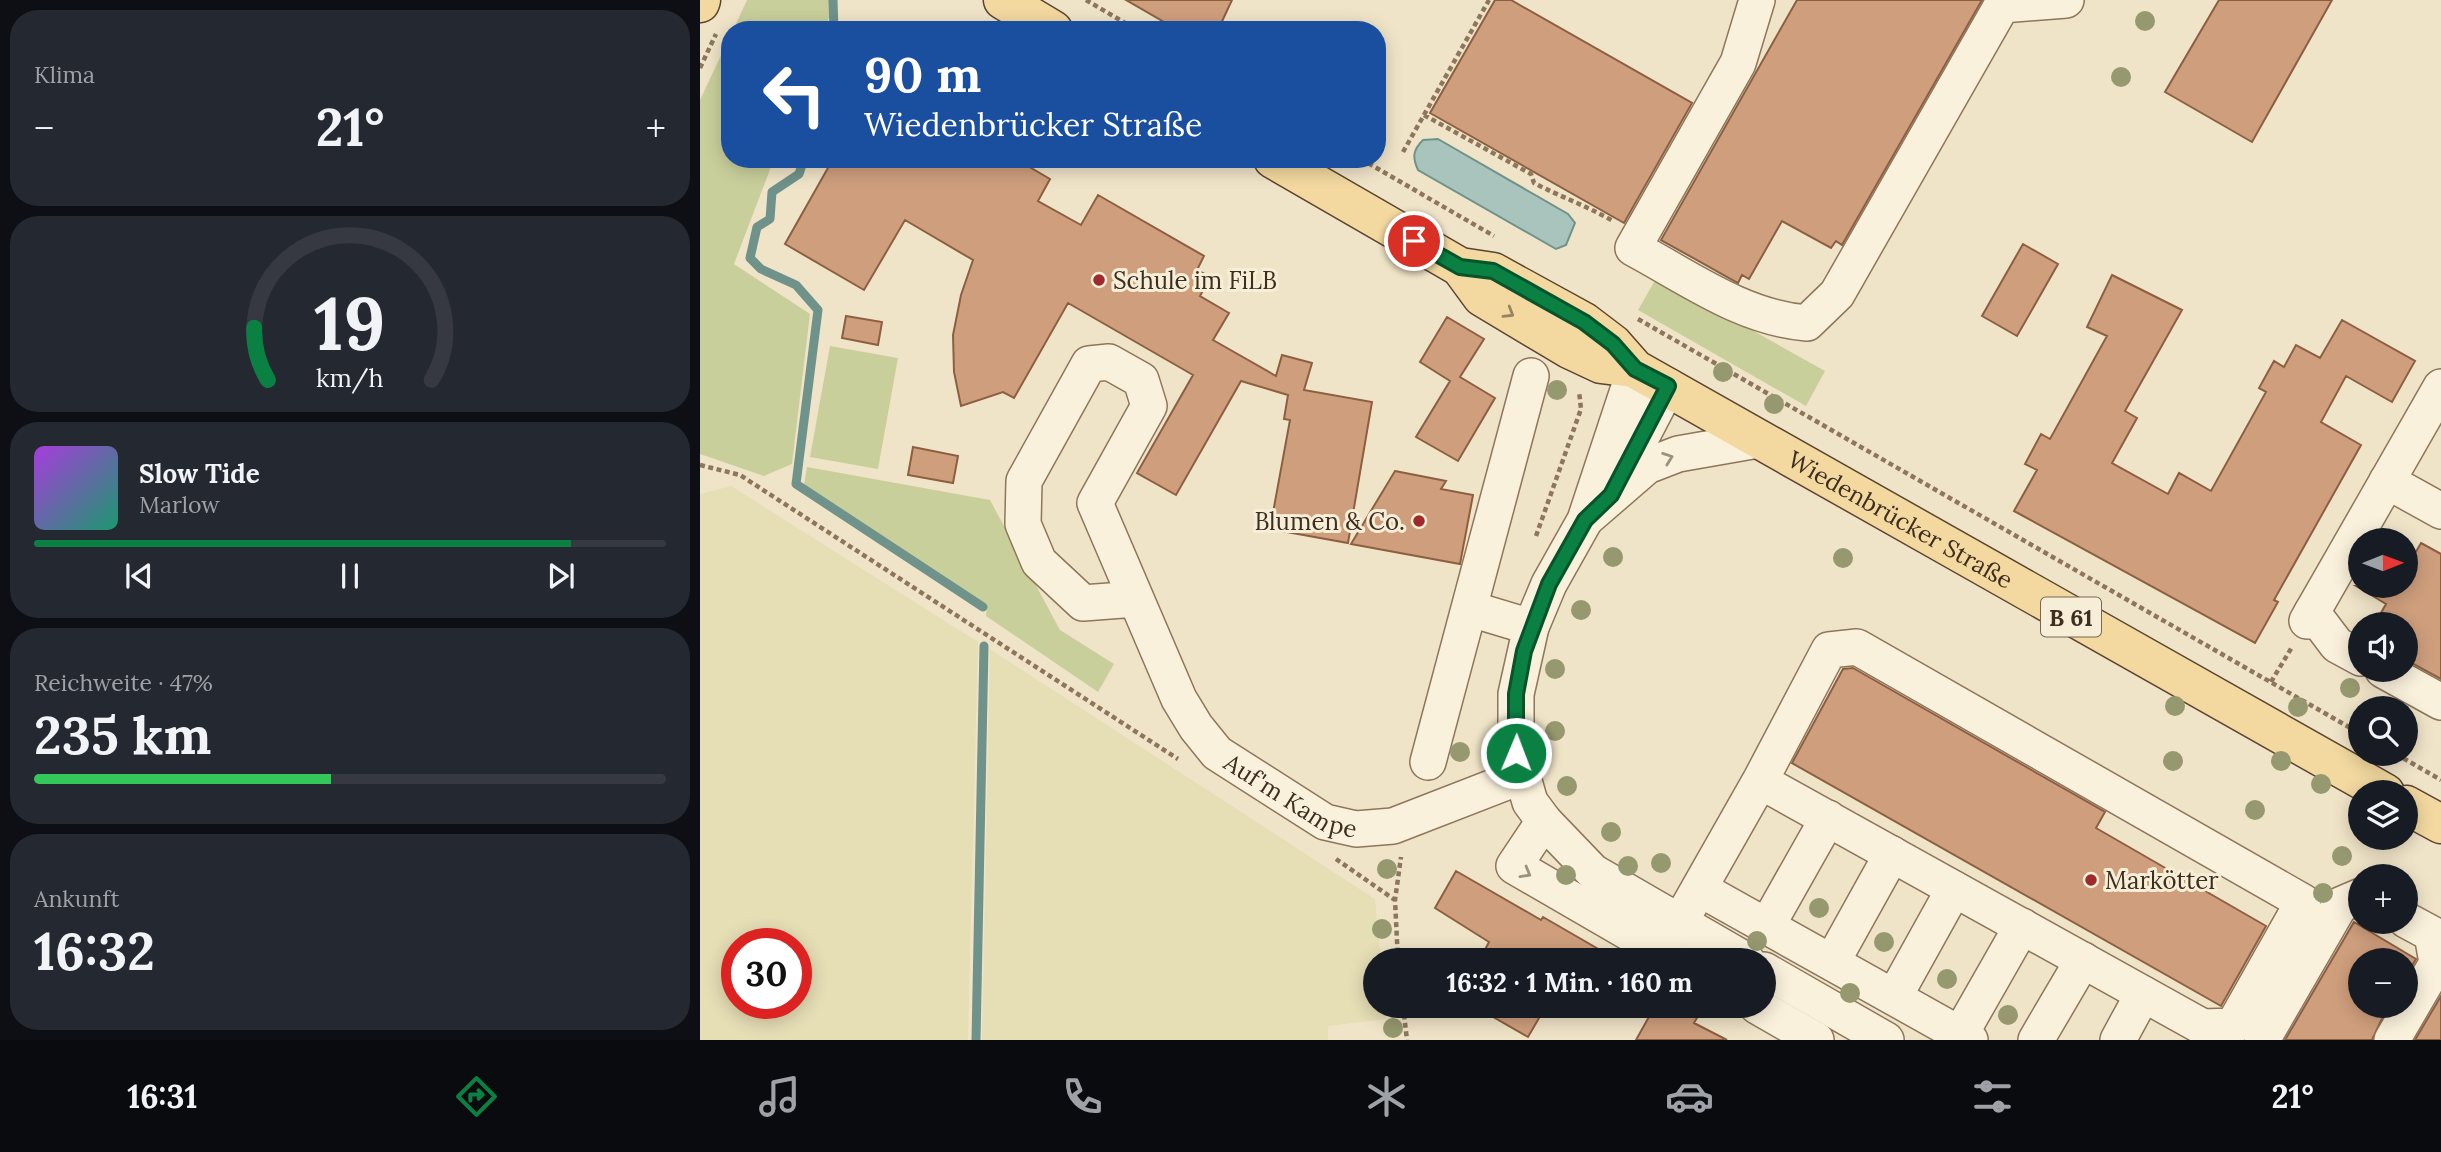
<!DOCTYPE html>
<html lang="de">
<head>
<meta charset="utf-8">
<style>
	:root { --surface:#171b24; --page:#242831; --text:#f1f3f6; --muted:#9ea1a6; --line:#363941; --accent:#0b8043 }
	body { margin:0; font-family:Lora,serif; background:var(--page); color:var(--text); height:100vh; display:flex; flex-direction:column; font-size:26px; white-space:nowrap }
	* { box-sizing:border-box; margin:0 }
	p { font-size:23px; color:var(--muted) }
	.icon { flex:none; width:38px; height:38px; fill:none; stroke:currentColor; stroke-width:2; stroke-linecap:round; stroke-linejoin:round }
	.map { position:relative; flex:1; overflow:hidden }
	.panel { display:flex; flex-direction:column; gap:10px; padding:10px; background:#0d0f14; width:700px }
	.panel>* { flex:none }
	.banner { position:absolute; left:21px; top:21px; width:665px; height:147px; border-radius:28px; box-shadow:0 4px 18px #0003; background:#1a4fa0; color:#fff; overflow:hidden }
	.needle { width:46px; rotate:89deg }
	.controls { position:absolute; left:1648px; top:528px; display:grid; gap:14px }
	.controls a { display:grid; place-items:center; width:70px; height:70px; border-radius:50%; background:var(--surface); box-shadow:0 4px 18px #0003; font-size:35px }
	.speed { position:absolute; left:21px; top:928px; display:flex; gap:14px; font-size:35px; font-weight:700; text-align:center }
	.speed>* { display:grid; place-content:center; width:91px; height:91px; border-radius:50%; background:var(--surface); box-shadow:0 4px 18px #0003; line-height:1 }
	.speed .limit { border:10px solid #d22; background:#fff; color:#111 }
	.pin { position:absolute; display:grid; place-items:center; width:60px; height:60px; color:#fff; margin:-30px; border:4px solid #fff; border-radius:50%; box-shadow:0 2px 7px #0007 }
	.me { position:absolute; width:77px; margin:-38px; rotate:1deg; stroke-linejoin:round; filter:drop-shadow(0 0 5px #0008) }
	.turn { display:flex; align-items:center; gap:24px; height:147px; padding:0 28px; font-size:32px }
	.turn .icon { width:91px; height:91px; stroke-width:2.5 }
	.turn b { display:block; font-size:49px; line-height:60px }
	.big { font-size:52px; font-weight:800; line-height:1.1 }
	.panel .widget { flex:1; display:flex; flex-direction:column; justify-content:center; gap:10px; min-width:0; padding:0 24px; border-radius:28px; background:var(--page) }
	.panel .dial { align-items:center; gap:0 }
	.dial svg { height:182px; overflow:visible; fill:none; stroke:var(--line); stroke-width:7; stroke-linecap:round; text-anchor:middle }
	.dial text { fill:var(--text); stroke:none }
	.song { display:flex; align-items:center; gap:21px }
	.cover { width:84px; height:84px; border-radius:10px; background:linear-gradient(135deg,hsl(280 70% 55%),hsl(160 70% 35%)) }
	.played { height:7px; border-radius:4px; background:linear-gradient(90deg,var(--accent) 85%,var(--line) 85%) }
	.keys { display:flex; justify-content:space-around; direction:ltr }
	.heat { display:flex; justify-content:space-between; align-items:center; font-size:38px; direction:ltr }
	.charge { height:10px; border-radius:5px; background:linear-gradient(90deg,#34c759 47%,var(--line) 0) }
	.trip { position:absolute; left:663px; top:948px; width:413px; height:70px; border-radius:35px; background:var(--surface); box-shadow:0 4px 18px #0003; font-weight:800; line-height:70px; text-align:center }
	.dock { display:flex; height:112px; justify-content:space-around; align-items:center; background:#090b0e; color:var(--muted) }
	.dock .icon { width:49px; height:49px }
	.dock .on { color:var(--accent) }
	.dock b { font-size:32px; color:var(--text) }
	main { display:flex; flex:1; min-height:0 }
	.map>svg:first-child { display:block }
	.farmland { fill:#e6deb5; fill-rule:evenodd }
	.green { fill:#c9cf9b }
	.water { fill:#a9c4bc; stroke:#6f938a; stroke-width:2 }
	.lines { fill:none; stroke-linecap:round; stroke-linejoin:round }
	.stream { stroke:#6f938a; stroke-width:9 }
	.building { fill:#cf9f7d; stroke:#8d5f41; stroke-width:2 }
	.minor-casing { stroke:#8d765c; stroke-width:38 }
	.major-casing { stroke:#5b4430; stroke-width:41 }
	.path { stroke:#8d765c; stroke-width:4.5; stroke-dasharray:5 3.5; stroke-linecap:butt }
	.minor { stroke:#faf1dc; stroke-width:35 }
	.major { stroke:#f3d9a0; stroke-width:38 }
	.tree { fill:#96986f }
	.oneway { stroke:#988460 }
	.oneway2 { stroke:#9c907e }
	.route-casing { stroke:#07532c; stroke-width:18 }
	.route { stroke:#0b8043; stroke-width:12 }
	.poi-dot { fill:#9e2a2b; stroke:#f7eed8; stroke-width:2.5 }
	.labels { text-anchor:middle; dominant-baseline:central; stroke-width:6; stroke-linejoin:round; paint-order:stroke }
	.shield { fill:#f7eed8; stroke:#756857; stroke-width:2 }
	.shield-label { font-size:23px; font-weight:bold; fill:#3d2e20 }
	.poi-label { font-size:24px; fill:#3d2e20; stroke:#f7eed8; text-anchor:start }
	.street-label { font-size:24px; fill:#3d2e20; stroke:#f7eed8 }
</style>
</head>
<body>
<main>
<section class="panel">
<div class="widget"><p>Klima</p>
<div class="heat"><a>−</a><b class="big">21°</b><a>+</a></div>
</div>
<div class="widget dial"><svg viewBox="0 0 100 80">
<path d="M14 69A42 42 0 1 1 86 69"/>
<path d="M14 69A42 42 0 0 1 8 46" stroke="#0b8043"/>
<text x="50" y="56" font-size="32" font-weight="700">19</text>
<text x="50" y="72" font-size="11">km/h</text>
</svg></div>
<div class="widget">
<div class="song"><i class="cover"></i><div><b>Slow Tide</b><p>Marlow</p></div></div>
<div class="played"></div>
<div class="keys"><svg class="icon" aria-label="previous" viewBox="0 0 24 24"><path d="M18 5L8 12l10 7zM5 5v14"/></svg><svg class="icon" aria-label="pause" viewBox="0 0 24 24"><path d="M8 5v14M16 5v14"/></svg><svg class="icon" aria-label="next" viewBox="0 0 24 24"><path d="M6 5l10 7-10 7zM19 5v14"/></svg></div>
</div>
<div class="widget"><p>Reichweite · 47%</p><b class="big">235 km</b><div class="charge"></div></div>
<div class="widget"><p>Ankunft</p><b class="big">16:32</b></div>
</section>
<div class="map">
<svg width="1741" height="1040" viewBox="0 0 1741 1040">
	<rect width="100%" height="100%" fill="#f0e4c8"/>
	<!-- farmland -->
	<path class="farmland" d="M31,486L278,642L268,1040H0V494ZM37,943H96V1003H37Z
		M290,649L675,899L681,961H676V1006H685L686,1019L628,1026V1040H282Z"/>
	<!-- green -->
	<path class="green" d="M47,0H136L124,30H33Z
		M30,36V159H74L34,264L110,314L92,464L64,476L0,454V100Z
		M957,277L1125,371L1106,406L938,310Z
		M130,346L198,358L178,469L110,457Z
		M107,467L290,500L360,630L414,664L398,692L286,616L287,605L104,485Z"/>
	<!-- water -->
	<path class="water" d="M738,139L868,214L875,223L866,245L856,249L718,170C712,157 713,150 723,140Z"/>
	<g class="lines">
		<!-- stream -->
		<path class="stream" d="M133,0L134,30
			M104,159L99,174L72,192L70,219L57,227L50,258L61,269L96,285L118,310L96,484L283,607
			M276,1040L284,646"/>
	</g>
	<!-- building -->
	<path class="building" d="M426,0H532L518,30H478Z
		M795,0H811L992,103L924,223L730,113Z
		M1097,0H1282L1142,245L1136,241L1131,248L1082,221L1049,279L1042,275L1038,283L961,240Z
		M1519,0H1632L1552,142L1465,92Z
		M133,159H316L350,179L338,201L381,225L398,195L504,256L497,270L510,277L500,296L529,313L513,340L576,376L582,355L612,363L604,390L672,402L648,543L570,529L590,420L584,419L588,395L541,381L476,495L437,473L493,375L368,303L314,398L303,392L261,406L254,372L253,335L261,295L273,260L205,220L164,290L85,244Z
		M1323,244L1358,264L1317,336L1282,316Z
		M1412,275L1482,310L1425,411L1437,418L1412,463L1468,494L1479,473L1511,491L1566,392L1559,388L1574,361L1584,367L1596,345L1620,358L1642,320L1715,361L1692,402L1646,376L1621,422L1661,445L1574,600L1578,602L1555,643L1314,511L1337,470L1325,464L1341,434L1350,439L1407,336L1387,327Z
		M146,316L182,322L178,345L142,338Z
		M747,317L784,339L760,377L795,398L758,461L716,437L750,381L720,362Z
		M213,447L258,456L253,483L208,475Z
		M695,471L746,481L741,489L773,495L760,564L651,544Z
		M1721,543L1741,554V679L1706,660V625H1674L1686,604L1656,586H1706V569Z
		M1153,668L1405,812L1396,828L1566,926L1521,1006L1092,763L1143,669Z
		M756,871L841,920L843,917L919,961H779L789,942L735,908Z
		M1654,922L1716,959L1706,976V961H1661V1006H1688L1672,1040H1585Z
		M1741,996V1040H1715Z
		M774,1006H846L828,1037Z
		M955,1006H1004L994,1023L1027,1040H936Z"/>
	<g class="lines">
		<!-- minor casing -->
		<g class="minor-casing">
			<g id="minor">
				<path d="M1057,0L1038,63L933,248C989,278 1043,318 1107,323L1137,294L1302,5L1366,0"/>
				<path d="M935,369L885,520L849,584L831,627L816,694V753L830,802L844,821L893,872L1047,961"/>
				<path d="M1687,481L1741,511"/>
				<path d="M916,486L968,386"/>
				<path d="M888,517L947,466L978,454L1058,440"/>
				<path id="s1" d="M436,599L383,603L339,562L323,524L324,481L389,364L409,362L441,380L449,406L395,503L479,699L496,727L517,753L625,822L656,829L693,826L822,776"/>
				<path d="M771,609L831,627"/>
				<path d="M1612,612L1637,645L1661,658"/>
				<path d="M1607,621L1741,387"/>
				<path d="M1683,670L1741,702"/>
				<path d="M728,762L831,376"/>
				<path d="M844,821L814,866L978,961"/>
				<path d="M1000,889L1270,1040"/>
				<path d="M980,922L1060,781L1503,1027L1533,1026L1603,902L1157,647L1129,650L1060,781"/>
				<path d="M1067,926L1128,818"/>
				<path d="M1132,962L1192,854"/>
				<path d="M1064,970L1186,1040"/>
				<path d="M1194,997L1254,889"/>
				<path d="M1057,1006L1116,1040"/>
				<path d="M1257,1040L1322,926"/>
				<path d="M1336,1040L1383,960"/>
				<path d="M1418,1040L1443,994"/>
				<path d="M1562,1040L1640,905L1661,896"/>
				<path d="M1692,1040L1737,963L1732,934L1706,920"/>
			</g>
		</g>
		<!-- major casing -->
		<g class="major-casing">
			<g id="major">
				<path d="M303,0L353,30"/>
				<path d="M0,3L1,0"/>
				<path id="s2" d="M573,159L760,267L793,272L884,322L913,344L935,369L1685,793"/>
				<path d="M760,267L782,297L869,349L901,364L933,368"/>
				<path d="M1706,805L1741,824"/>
			</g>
		</g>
		<!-- path -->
		<path class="path" d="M386,0L437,30
			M0,68L16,34
			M724,115L831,174L834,183C861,197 887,206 913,221
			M703,152L789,0
			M661,159L794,236
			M938,319L1661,734
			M0,465L40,475L478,759
			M836,536L881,409L879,391
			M1571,682L1592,647
			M1696,754L1741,780
			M636,859L695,900
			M698,961L695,900L701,857
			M703,1006L707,1040"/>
		<!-- minor -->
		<use href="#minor" class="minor"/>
		<!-- major -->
		<use href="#major" class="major"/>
	</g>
	<!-- trees -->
	<g class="tree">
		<circle cx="1445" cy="21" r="10"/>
		<circle cx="1421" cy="77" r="10"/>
		<circle cx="1023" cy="372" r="10"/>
		<circle cx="857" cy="390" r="10"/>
		<circle cx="1074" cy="404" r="10"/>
		<circle cx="913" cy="557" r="10"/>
		<circle cx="1143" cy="558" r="10"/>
		<circle cx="881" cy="610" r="10"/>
		<circle cx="855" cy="669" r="10"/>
		<circle cx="1650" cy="688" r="10"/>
		<circle cx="1475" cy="706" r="10"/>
		<circle cx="1598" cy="707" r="10"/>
		<circle cx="855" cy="731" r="10"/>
		<circle cx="760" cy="752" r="10"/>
		<circle cx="1473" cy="761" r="10"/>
		<circle cx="1581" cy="761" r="10"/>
		<circle cx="1621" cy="784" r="10"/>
		<circle cx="867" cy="786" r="10"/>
		<circle cx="1555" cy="810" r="10"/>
		<circle cx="911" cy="832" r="10"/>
		<circle cx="1642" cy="856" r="10"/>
		<circle cx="961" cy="863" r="10"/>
		<circle cx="928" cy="866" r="10"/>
		<circle cx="687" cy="869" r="10"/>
		<circle cx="866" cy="875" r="10"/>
		<circle cx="1623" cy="893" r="10"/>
		<circle cx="1119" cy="908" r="10"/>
		<circle cx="682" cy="929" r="10"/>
		<circle cx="1057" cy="941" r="10"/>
		<circle cx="1184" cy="942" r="10"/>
		<circle cx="1247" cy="979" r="10"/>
		<circle cx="1150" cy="993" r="10"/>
		<circle cx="1308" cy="1015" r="10"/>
		<circle cx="693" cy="1028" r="10"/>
	</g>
	<!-- one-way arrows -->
	<defs><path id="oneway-chevron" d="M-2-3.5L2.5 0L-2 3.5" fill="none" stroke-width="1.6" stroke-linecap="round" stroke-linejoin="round" transform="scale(1.75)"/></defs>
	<use class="oneway" href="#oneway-chevron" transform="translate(809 313) rotate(31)"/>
	<g class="oneway2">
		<use href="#oneway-chevron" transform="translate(968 458) rotate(-20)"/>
		<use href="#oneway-chevron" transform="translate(826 873) rotate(30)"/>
	</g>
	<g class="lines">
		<!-- route casing -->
		<g class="route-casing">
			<path id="route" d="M714,241L760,267L793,271L884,322L913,344L935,369L968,386L911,495L885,520L849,584L824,651L816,694V753"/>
		</g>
		<!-- route -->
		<use href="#route" class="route"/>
	</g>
	<!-- markers -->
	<g class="poi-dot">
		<circle cx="399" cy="280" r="7"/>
		<circle cx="719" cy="521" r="7"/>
		<circle cx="1391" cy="880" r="7"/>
	</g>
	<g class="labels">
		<!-- shield labels -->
		<rect class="shield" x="1341" y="597.5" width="60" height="39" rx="5"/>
		<g class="shield-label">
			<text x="1371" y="617">B 61</text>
		</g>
		<!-- poi labels -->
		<g class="poi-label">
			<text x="413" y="280">Schule im FiLB</text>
			<text x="705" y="521" text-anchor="end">Blumen &amp; Co.</text>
			<text x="1405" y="880">Markötter</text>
		</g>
		<!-- street labels -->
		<g class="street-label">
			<text stroke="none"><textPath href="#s2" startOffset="728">Wiedenbrücker Straße</textPath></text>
			<text stroke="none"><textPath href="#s1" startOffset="892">Auf'm Kampe</textPath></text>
		</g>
	</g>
</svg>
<div class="controls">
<a><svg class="needle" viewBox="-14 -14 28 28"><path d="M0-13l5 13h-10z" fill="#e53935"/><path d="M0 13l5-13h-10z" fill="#9ea1a6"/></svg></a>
<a><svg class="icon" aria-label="sound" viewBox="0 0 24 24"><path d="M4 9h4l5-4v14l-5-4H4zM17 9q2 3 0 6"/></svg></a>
<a><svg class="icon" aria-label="search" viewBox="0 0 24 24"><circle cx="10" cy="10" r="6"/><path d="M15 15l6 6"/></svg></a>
<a><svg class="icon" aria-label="layers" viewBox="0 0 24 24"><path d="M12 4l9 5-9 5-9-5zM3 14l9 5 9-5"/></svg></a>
<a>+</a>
<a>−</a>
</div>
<div class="speed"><div class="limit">30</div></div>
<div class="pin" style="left:714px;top:241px;background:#d93025"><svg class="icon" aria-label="arrive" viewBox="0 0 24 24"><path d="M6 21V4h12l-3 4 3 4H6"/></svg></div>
<svg class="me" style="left:816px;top:753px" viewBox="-20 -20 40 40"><circle r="17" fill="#0b8043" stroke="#fff" stroke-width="3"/><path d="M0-11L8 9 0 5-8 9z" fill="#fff"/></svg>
<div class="trip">16:32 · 1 Min. · 160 m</div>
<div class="banner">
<div class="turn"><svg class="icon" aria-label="left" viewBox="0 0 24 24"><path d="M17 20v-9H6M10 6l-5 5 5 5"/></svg><div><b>90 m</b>Wiedenbrücker Straße</div></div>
</div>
</div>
</main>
<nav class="dock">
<b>16:31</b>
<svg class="icon on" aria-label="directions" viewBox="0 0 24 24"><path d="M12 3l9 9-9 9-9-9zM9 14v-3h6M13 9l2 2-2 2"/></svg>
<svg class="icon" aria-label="music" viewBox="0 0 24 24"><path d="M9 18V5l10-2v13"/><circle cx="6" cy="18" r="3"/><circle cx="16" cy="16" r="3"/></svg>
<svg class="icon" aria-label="phone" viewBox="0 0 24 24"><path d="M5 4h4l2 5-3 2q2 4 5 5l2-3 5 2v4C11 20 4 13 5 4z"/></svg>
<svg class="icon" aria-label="climate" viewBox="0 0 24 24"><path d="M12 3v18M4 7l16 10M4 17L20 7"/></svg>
<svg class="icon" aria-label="car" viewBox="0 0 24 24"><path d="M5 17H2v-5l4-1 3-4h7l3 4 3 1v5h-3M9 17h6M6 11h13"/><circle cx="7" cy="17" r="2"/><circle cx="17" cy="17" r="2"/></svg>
<svg class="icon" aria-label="filters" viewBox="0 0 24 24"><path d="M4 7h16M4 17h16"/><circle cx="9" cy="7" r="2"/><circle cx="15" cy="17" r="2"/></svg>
<b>21°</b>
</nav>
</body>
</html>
